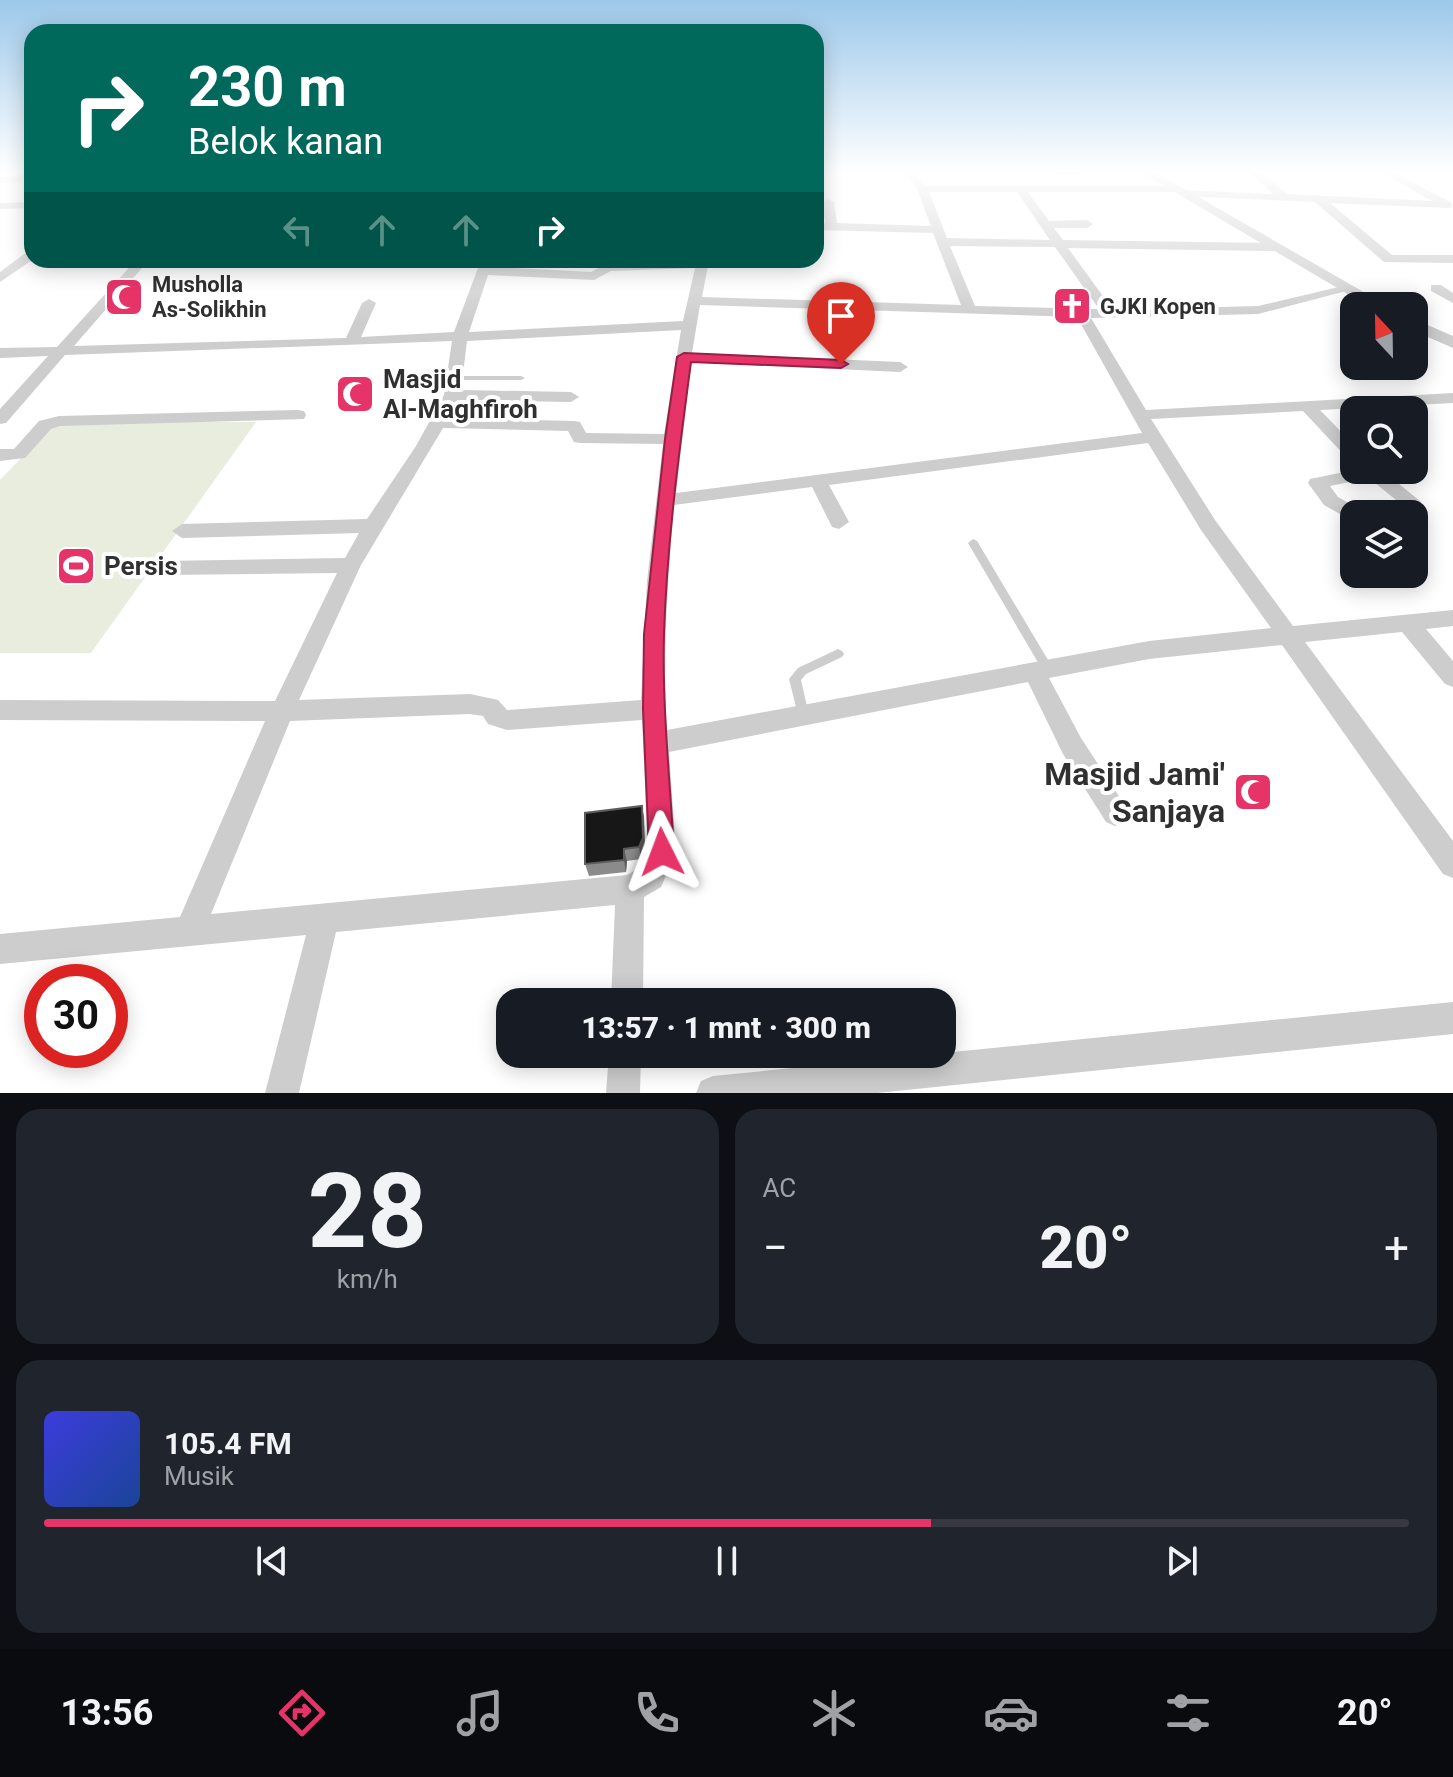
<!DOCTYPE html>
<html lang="id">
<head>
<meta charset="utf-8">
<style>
	:root { --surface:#171b24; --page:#20242c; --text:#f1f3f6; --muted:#9ea1a6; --line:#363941; --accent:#e63368 }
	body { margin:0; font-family:Roboto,sans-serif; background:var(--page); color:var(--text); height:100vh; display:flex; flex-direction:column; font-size:30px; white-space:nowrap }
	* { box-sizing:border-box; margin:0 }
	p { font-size:26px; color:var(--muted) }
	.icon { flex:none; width:44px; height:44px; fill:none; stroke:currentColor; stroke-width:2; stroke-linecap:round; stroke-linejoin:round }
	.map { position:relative; height:1093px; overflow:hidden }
	.panel { display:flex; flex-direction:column; gap:16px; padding:16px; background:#0d0f14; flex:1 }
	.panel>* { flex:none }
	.banner { position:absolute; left:24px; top:24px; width:800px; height:244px; border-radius:24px; box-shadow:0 4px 20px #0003; background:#00695c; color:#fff; overflow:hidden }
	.needle { width:52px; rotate:338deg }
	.buttons { position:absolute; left:1340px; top:292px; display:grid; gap:16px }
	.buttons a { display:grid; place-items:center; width:88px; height:88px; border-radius:16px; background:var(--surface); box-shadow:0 4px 20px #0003; font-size:40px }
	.speed { position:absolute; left:24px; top:964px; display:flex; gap:16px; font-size:40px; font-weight:700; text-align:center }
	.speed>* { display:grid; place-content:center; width:104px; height:104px; border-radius:50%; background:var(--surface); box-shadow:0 4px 20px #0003; line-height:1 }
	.speed .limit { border:12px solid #d22; background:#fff; color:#111 }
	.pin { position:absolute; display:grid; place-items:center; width:68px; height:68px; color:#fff; margin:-82px -34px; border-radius:50% 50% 50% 0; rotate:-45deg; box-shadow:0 0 8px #0007 }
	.pin .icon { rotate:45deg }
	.me { position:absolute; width:88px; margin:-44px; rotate:357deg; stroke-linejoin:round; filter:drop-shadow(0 0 6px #0008) }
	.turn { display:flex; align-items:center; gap:28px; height:168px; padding:0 32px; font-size:36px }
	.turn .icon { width:104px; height:104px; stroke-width:2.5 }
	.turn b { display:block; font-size:56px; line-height:68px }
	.lanes { display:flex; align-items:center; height:76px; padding:0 32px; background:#0003; justify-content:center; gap:40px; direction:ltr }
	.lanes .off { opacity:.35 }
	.big { font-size:60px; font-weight:800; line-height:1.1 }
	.panel .tile { flex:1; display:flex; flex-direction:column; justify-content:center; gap:12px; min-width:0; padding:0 28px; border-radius:24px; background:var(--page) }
	.panel .dial { align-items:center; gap:0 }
	.dial b { font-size:104px; line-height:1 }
	.song { display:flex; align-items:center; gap:24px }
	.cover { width:96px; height:96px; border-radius:12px; background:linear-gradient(135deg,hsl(240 70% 55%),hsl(220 70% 35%)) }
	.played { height:8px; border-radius:4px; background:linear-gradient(90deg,var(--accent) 65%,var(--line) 65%) }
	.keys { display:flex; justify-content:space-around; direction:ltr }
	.heat { display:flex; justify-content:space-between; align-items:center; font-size:44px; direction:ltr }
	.panel .tiles { flex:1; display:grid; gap:16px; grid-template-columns:1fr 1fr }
	.tile:last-child { grid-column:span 2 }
	.trip { position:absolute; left:496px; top:988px; width:460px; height:80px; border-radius:24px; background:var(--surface); box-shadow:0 4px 20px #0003; font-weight:800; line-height:80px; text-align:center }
	.dock { display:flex; height:128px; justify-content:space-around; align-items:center; background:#090b0e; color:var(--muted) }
	.dock .icon { width:56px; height:56px }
	.dock .selected { color:var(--accent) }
	.dock b { font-size:36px; color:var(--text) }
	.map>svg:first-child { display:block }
	.green { fill:#e9edde }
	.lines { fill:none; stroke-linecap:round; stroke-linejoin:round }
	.service { fill:#cdcdcd; fill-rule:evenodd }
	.minor { fill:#cdcdcd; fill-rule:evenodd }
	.tertiary { fill:#cdcdcd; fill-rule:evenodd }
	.wall { fill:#8b8b8b }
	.shaded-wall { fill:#5d5d5d }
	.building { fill:#171717; stroke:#5d5d5d; stroke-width:2 }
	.route { fill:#e63368; stroke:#962144; stroke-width:2 }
	.labels { text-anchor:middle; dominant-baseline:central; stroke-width:8; stroke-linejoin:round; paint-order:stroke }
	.far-poi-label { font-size:22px; font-weight:bold; fill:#303030; stroke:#fff; text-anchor:start }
	.poi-label { font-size:26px; font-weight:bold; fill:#303030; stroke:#fff; text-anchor:start }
	.near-poi-label { font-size:32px; font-weight:bold; fill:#303030; stroke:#fff; text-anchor:end }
</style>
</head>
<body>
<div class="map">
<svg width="1453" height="1093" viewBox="0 0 1453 1093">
	<rect width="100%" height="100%" fill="#fff"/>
	<!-- green -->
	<path class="green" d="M56,422H256L91,653H0V480Z"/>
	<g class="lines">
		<!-- service -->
		<path class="service" d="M454,376H521L525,378L521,380H454Z
			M454,386L458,388L457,390L398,391L394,389L398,387Z
			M973,539L977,541L1051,665L1053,668L1051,671L1047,673L1043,671L968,543Z
			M838,649L842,651L844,654L842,657L806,674L801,680L809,715L807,719L803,720L799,719L789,679L798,668Z"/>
		<!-- minor -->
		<path class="minor" d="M25,171H32V176L19,182L0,183V177L17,176Z
			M904,171H914L925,186H1176L1181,190L1273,194L1248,171H1259L1287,194L1432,201L1379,171H1391L1452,203V207L1448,208L1330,203L1392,255H1453V263L1384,262L1315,202L1182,196L1177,192H1028L1049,221L1087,220L1093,224L1087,228H1054L1063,240L1274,243L1280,247L1274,251L1068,248L1113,310L1258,306L1347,285L1354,289L1258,314L1091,318L1146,410L1453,393V403L1320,410L1354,445V461L1348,459L1303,411L1151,419L1215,520L1293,626L1453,610V626L1426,629L1453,661V687L1445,684L1402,632L1305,642L1453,841V878L1443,874L1282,645L1149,659L1049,678L1081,738L1124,804L1128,813L1124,822L1115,826L1106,822L1063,754L1028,682L669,752L676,852L661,887L644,897L643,1002H611L615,905L336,932L299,1093H265L306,935L0,964V934L180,917L265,721L0,720V700L275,701L337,573L162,575L155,573L152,568L155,563L162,561L345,558L359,533L182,538L172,531L182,524L367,519L416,446L444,395L452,341L65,355L6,423L0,424V409L48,356L0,358V348L57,347L136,260H149L74,346L346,338L362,303L369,299L376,303L361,337L454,332L481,260H493L491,267L591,272L608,263L709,260L702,297L961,305L933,233L816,230V222L825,223L822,202L828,199L834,202L837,223L931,226L917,189ZM929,192H1017L1050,240L947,238ZM950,246L1055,247L1099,309L975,306ZM695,268L683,321L469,332L488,275L594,280L611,271ZM700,305L1077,317L1142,433L676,493L691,362L900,372L908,367L900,362L692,353ZM681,330L664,434L586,433L580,422L574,421L448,418L457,400L571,402L579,397L571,392L461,390L467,341ZM443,428L568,431L574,442L580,443L663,444L647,581L641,700L507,710L498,700L470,694L299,700L361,565ZM1148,443L1201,530L1271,628L1149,641L667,730C662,655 668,580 674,505L812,487L832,527L839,529L849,522L829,485ZM470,714L483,716L488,724L507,730L642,720L648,851L641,867L627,875L211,914L290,721Z
			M32,202V208L0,209V203Z
			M24,254H32V260L0,282V272Z
			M1431,285H1441L1453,293V303L1431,291Z
			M298,410L304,411L306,415L304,419L60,426L51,429L25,458L0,461V449H14L39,421L59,416Z
			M1354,470H1382L1421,502L1419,506L1390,514H1354V522L1324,505L1308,483L1310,479ZM1369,478L1396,500L1359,509L1338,497L1330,486Z
			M1453,1002V1034L877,1093H696L701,1081L713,1076Z
			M609,1054H641L640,1093H606Z"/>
		<!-- tertiary -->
		<path class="tertiary" d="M1139,171H1153L1388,306H1368Z
			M1414,319L1453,336V348L1414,331Z"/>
	</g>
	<!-- wall -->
	<path class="wall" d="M1052,170H1082L1081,175H1057Z
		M642,806L644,818L645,850L641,859L627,861L626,872L589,876L585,864Z"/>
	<!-- shaded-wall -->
	<path class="shaded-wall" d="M642,806L644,818L645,850L641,859L639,847Z
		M624,849L627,861L626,872L624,860Z"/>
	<!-- building -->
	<path class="building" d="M642,806L643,838L639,847L624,849V860L585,864V813Z"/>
	<!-- sky -->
	<linearGradient id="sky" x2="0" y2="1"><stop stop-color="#9cc8ea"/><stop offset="0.53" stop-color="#fff"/><stop offset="1" stop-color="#fff" stop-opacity="0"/></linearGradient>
	<rect width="1453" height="324" fill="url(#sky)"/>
	<!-- route -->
	<path class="route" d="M684,353L841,360L848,364L841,368L691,362C679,452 667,543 664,634C662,706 670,780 674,852L671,861L662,865L653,861L649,852L643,709L644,634L665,439L677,357Z"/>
	<!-- icons -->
	<defs>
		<g id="mosque-square" transform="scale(2)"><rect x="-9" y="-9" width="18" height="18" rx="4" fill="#e63368" stroke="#fff"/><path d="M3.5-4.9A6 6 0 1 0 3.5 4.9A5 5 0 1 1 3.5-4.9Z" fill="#fff"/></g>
		<g id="church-square" transform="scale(2)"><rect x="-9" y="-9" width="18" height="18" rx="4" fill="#e63368" stroke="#fff"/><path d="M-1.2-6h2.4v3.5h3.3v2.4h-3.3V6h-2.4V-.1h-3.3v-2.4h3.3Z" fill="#fff"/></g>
		<g id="stadium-square" transform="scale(2)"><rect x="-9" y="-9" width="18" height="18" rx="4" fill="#e63368" stroke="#fff"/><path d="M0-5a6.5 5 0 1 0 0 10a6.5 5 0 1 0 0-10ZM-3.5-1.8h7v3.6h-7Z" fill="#fff"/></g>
	</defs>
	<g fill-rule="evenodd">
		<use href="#mosque-square" x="124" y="297"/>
		<use href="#church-square" x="1072" y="306"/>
		<use href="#mosque-square" x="355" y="394"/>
		<use href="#stadium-square" x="76" y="566"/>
		<use href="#mosque-square" x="1253" y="792"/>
	</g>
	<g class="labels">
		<!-- far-poi labels -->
		<g class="far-poi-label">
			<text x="152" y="284">Musholla<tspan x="152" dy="25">As-Solikhin</tspan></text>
			<text x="1100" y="306">GJKI Kopen</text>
		</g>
		<!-- poi labels -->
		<g class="poi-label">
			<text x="383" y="379">Masjid<tspan x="383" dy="30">Al-Maghfiroh</tspan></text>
			<text x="104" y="566">Persis</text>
		</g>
		<!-- near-poi labels -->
		<g class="near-poi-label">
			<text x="1225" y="774">Masjid Jami'<tspan x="1225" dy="37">Sanjaya</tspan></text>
		</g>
	</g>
</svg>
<div class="buttons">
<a><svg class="needle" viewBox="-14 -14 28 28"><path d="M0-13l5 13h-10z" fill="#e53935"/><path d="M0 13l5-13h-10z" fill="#9ea1a6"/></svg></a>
<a><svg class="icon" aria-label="search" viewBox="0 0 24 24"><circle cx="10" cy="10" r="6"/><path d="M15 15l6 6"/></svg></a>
<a><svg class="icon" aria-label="layers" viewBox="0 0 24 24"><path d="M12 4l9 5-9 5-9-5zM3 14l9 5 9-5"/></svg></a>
</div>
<div class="speed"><div class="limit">30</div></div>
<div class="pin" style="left:841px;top:364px;background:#d93025"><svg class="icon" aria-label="arrive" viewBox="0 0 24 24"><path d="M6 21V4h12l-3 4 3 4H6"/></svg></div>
<svg class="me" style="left:662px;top:852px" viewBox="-20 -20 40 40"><path d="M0-17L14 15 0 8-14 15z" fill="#e63368" stroke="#fff" stroke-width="4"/></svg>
<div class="trip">13:57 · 1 mnt · 300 m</div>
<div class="banner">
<div class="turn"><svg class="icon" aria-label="right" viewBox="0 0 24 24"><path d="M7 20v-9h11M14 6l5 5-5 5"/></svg><div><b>230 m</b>Belok kanan</div></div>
<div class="lanes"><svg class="icon off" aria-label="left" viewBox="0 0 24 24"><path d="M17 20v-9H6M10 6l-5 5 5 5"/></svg><svg class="icon off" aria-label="ahead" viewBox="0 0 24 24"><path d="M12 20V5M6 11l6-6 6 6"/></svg><svg class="icon off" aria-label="ahead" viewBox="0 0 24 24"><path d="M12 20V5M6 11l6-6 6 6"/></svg><svg class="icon" aria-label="right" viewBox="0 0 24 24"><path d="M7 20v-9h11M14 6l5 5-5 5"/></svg></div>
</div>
</div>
<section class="panel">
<div class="tiles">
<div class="tile dial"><b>28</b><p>km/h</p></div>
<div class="tile"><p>AC</p>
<div class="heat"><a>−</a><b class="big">20°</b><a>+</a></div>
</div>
<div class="tile">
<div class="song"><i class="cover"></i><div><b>105.4 FM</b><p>Musik</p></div></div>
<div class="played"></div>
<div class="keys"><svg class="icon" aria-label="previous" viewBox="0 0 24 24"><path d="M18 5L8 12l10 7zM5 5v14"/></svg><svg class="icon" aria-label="pause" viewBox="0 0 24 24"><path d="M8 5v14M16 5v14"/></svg><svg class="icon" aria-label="next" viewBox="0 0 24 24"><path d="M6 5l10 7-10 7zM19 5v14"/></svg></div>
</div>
</div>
</section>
<nav class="dock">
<b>13:56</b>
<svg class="icon selected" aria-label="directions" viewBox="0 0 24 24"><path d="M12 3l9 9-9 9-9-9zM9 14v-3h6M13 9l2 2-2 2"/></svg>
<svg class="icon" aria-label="music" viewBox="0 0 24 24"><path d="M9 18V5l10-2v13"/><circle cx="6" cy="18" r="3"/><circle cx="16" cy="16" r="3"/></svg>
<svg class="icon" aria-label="phone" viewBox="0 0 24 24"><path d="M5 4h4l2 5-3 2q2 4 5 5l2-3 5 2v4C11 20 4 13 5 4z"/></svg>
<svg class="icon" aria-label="climate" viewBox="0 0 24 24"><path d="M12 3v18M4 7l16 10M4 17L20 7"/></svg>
<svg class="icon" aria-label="car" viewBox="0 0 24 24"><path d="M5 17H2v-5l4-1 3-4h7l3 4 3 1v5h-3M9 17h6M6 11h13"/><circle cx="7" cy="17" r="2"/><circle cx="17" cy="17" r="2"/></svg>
<svg class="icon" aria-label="filters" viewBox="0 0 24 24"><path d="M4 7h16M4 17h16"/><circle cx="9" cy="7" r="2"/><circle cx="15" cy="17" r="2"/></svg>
<b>20°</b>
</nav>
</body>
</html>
